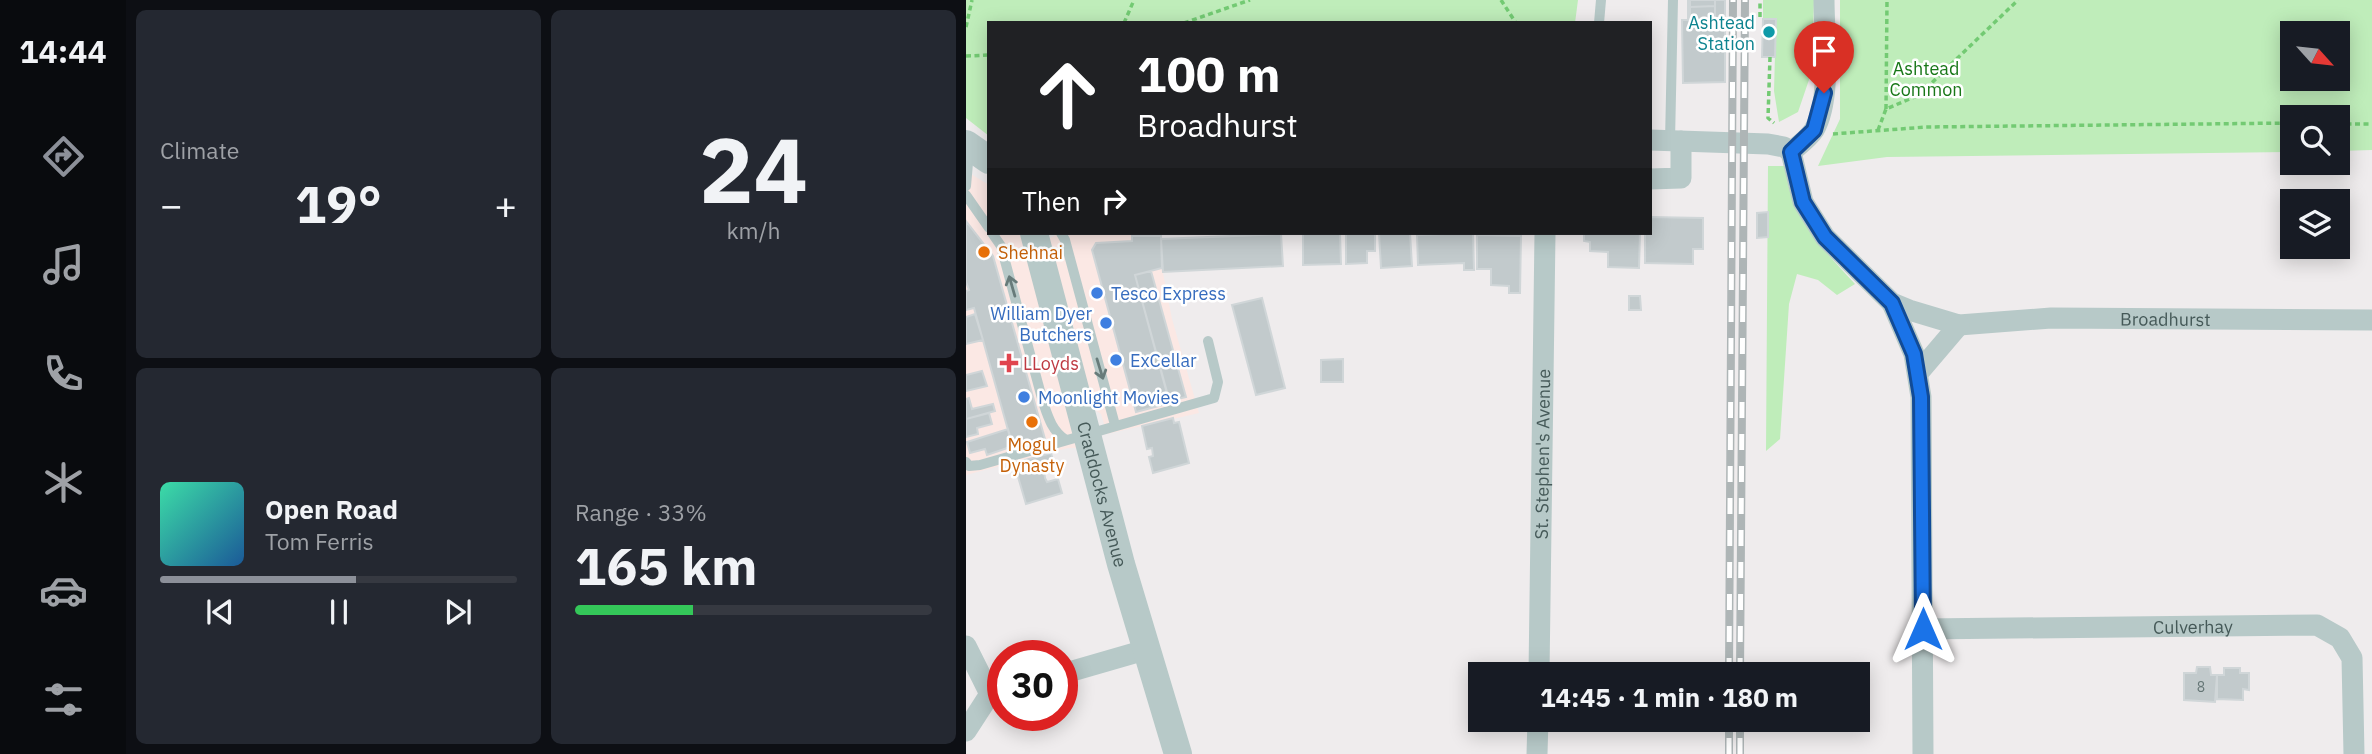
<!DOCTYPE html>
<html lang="en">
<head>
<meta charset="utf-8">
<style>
	:root { --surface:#171b24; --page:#242831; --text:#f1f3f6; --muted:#9ea1a6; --line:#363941; --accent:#8c9099 }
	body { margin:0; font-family:"IBM Plex Sans",sans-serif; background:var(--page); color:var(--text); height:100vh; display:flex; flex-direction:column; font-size:26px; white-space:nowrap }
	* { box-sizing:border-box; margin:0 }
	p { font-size:23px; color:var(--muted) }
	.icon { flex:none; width:38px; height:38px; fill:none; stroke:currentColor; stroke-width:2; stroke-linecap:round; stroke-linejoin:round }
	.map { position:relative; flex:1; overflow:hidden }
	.panel { display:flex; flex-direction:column; gap:10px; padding:10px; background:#0d0f14; width:840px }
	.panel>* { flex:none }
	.hud { position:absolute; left:21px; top:21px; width:665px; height:214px; border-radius:0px; box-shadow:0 4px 18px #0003; background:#202124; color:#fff; overflow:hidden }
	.needle { width:46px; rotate:117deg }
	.fabs { position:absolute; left:1314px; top:21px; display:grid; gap:14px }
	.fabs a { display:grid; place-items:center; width:70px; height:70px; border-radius:0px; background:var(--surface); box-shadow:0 4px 18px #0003; font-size:35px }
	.speed { position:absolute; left:21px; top:640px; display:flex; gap:14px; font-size:35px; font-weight:700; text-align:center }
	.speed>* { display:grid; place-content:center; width:91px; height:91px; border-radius:50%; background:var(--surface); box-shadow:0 4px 18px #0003; line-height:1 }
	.speed .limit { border:10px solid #d22; background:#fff; color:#111 }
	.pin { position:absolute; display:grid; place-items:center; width:60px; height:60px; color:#fff; margin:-72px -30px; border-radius:50% 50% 50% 0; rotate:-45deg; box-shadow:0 0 7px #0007 }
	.pin .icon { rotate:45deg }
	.me { position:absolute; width:77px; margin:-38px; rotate:0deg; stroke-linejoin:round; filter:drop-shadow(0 0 5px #0008) }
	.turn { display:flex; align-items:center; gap:24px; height:147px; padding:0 35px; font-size:32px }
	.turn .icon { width:91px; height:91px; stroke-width:2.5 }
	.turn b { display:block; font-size:49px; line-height:60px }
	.then { display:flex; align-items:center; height:66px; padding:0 35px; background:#0003; gap:14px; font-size:26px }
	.big { font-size:52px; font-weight:800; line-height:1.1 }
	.panel .widget { flex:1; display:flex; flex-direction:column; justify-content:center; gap:10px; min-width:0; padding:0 24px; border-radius:10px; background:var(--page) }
	.panel .dial { align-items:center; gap:0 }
	.dial b { font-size:91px; line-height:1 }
	.song { display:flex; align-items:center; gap:21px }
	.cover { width:84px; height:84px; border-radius:10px; background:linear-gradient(135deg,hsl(160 70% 55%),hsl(210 70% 35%)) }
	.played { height:7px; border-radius:4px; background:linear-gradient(90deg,var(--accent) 55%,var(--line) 55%) }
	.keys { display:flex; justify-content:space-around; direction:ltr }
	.heat { display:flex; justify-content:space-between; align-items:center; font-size:38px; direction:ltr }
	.charge { height:10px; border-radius:5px; background:linear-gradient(90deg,#34c759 33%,var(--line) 0) }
	.panel .tiles { flex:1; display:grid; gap:10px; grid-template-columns:repeat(2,1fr) }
	.trip { position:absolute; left:502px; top:662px; width:402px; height:70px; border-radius:0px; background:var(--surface); box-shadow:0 4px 18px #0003; font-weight:800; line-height:70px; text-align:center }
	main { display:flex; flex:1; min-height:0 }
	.tab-bar { display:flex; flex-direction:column; width:126px; justify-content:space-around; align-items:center; background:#090b0e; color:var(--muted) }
	.tab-bar .icon { width:49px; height:49px }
	.tab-bar .current { color:var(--accent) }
	.tab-bar b { font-size:32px; color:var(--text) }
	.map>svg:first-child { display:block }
	.commercial { fill:#fbe8e4 }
	.green { fill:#bfedba; fill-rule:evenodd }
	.building { fill:#c2cacc; stroke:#d0d6d8; stroke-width:2 }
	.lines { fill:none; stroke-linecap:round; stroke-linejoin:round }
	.path { stroke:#73ca73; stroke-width:3.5; stroke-dasharray:5 3.5; stroke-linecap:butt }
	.service { stroke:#b7c9c8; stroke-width:10 }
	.minor { stroke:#b7c9c8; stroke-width:21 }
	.tertiary { stroke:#b7c9c8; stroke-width:28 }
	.rail-casing { stroke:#aeb5b6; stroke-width:8 }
	.rail { stroke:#fff; stroke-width:5; stroke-dasharray:16; stroke-linecap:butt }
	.oneway { stroke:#677b7a }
	.route-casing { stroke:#114b97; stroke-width:18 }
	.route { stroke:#1a73e8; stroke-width:12 }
	.culture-dot { fill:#0f9aa8; stroke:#fff; stroke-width:2.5 }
	.food-dot { fill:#e8710a; stroke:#fff; stroke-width:2.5 }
	.shop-dot { fill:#3f7fe0; stroke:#fff; stroke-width:2.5 }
	.health-dot { fill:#e0444e; stroke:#fff; stroke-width:2.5 }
	.labels { text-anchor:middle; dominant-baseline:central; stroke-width:5; stroke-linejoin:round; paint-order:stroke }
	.number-label { font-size:14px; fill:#647575 }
	.culture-label { font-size:18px; fill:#0d838f; stroke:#fff; text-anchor:end }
	.park-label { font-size:18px; fill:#187718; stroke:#fff }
	.food-label { font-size:18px; fill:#c56008; stroke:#fff; text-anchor:start }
	.shop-label { font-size:18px; fill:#366cbe; stroke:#fff; text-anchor:start }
	.street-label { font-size:18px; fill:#455958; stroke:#fff }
	.health-label { font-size:18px; fill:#be3a42; stroke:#fff; text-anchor:start }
</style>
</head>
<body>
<main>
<nav class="tab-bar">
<b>14:44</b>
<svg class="icon current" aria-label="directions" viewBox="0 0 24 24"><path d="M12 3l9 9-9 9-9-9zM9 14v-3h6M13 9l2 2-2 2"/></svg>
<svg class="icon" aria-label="music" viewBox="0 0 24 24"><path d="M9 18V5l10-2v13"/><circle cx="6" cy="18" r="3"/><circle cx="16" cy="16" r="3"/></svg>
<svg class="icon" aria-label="phone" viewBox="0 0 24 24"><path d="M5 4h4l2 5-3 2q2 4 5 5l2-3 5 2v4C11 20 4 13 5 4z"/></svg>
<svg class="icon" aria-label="climate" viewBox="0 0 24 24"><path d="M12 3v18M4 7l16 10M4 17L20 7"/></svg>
<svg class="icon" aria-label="car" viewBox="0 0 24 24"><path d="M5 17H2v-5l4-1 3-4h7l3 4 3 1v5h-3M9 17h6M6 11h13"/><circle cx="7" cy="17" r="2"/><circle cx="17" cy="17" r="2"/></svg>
<svg class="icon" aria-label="filters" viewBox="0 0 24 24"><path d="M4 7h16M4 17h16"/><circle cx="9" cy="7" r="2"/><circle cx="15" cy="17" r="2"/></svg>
</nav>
<section class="panel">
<div class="tiles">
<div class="widget"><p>Climate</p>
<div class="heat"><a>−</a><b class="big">19°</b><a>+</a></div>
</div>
<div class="widget dial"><b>24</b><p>km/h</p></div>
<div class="widget">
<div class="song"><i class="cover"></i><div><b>Open Road</b><p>Tom Ferris</p></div></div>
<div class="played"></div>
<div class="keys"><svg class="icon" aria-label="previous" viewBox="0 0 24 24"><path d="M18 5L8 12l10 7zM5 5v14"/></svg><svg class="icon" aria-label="pause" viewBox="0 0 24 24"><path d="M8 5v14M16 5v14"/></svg><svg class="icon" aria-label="next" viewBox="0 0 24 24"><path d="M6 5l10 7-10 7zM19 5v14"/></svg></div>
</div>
<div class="widget"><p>Range · 33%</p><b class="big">165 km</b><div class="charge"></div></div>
</div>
</section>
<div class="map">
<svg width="1406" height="754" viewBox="0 0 1406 754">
	<rect width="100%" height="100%" fill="#efeced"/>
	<!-- commercial -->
	<path class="commercial" d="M0,171L23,185V233H54L116,454L110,448H102L0,475Z
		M93,233H195L196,268L206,319L233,413L141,434L135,414L126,408L81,240Z"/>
	<!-- green -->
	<path class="green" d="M0,0H612L609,23H23V136L0,118Z
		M797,0H848L846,71L832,112L813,122L808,91L810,19H797Z
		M874,0H1406V150L1372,151V117H1326V152L921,157L852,166L874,119ZM1326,33H1372V79H1326Z
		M802,166H820C822,216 857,249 889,284L871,295L852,280L831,274L823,304L814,439L800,451Z"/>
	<!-- building -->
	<path class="building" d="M722,0H759V82L717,83L716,20H722Z
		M724,0H749V6L724,7Z
		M749,6V21H724V7Z
		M797,19H810L809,57H796Z
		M802,212V237L791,238V213Z
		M684,217L737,218V249H727V264L679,263V233H684Z
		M0,221L27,256L79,439L47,448L8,308L0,310V291L3,290L0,282Z
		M337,233H374L375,264L337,265Z
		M380,233H409V251H401V263L380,264Z
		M413,233H444L446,266L415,268Z
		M507,233L508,270H498V263L452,265L451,235Z
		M618,233H674L673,268L642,267V252L624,251V242L618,241Z
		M315,234L317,266L197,272L195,239Z
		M511,235L555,236L554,293H543V286L525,285V269H511Z
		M166,236H195L196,268L169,275L204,403L170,412L126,250L130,243L166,241Z
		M185,271L220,397L203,401L169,275Z
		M663,296H674L675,310H663Z
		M296,298L319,388L290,395L266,305Z
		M9,314L17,340L0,344V317Z
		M377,359V382H355V360Z
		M16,371L21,386L0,391V375Z
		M3,398L6,409L27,404L29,411L0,419V399Z
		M23,413L26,424L11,428L12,434L0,437V419Z
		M207,418L208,423L213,422L223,463L187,473L183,457L187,456L186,448L181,449L176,426Z
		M42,429L47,446L21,455L19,449L4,453L1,442Z
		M85,453L89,468L78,471L79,478L81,482L92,479L96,493L60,504L48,463Z
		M1231,667H1244L1245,675H1251L1249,702L1218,700V673H1230Z
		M1258,668H1274V673H1283V690L1277,689V700L1251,699V675H1258Z"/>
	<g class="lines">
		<!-- path -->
		<path class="path" d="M535,0L550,23
			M794,17V0
			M158,23L168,0
			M218,23L284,0
			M0,27L6,0
			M0,56L23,55
			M804,57L802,118L808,123
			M920,109L921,0
			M1372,124H1406
			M912,130L920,109L953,95L1052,0
			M867,134L960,127L1326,123"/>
		<!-- service -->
		<path class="service" d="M633,23L635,0
			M704,141L707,0
			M0,186L3,151
			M0,195L23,228
			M26,233L35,246L77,402C82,417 86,431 100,440
			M95,233L99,240L149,425
			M0,462L3,466L14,465L248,398L252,382L242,341"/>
		<!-- minor -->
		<g class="minor">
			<path d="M684,140L802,144L818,147L825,152"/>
			<path id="s1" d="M825,152L837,202L859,237L926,303L943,310L993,325L1085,318L1406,320"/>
			<path d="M825,152C833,145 842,139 848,130C866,100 858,35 858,0"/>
			<path d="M684,179L715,178V141"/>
			<path d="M926,303L948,354L955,397L957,754"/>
			<path d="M953,372L993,325"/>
			<path id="s2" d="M957,629L1351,625L1374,638L1386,658L1388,754"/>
			<path d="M0,646L24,694"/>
			<path d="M96,674L179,650"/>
			<path id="s3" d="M573,674L579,233"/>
			<path d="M0,731L24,694L37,690"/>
			<path d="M571,754L572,719"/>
		</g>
		<!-- tertiary -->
		<g class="tertiary">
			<path d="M0,144L23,160"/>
			<path id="s4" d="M68,233L155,564L212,754"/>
		</g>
		<!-- rail casing -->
		<g class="rail-casing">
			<path id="rail" d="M763,674L767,0
				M774,674L779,0
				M763,754V719
				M774,754V719"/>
		</g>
		<!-- rail -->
		<use href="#rail" class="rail"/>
	</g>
	<!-- one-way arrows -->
	<defs><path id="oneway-shaft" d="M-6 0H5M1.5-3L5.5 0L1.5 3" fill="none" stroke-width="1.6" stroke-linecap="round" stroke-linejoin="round" transform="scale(1.75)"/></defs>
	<g class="oneway">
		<use href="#oneway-shaft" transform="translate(46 286) rotate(-106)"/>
		<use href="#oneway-shaft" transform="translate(134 369) rotate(73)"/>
	</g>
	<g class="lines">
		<!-- route casing -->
		<g class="route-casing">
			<path id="route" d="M858,93L848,130L825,152L837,202L849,221L859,237L926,303L948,354L955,397L957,629"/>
		</g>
		<!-- route -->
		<use href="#route" class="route"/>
	</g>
	<!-- markers -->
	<circle class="culture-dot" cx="803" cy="32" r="7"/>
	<g class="food-dot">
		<circle cx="18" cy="252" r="7"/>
		<circle cx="66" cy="422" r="7"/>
	</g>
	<g class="shop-dot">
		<circle cx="131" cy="293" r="7"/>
		<circle cx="140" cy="323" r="7"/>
		<circle cx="150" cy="360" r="7"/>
		<circle cx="58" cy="397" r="7"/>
	</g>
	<path class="health-dot" d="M39.5 352.5h7v7h7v7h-7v7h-7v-7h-7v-7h7z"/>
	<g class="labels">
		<!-- number labels -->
		<g class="number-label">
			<text x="1235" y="687">8</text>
		</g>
		<!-- culture labels -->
		<g class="culture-label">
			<text x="789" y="22">Ashtead<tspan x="789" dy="21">Station</tspan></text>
		</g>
		<!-- park labels -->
		<g class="park-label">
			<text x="960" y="68">Ashtead<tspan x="960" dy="21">Common</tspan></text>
		</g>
		<!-- food labels -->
		<g class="food-label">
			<text x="32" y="252">Shehnai</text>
			<text x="66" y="444" text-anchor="middle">Mogul<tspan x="66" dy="21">Dynasty</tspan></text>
		</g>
		<!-- shop labels -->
		<g class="shop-label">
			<text x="145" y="293">Tesco Express</text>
			<text x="126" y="313" text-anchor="end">William Dyer<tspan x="126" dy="21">Butchers</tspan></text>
			<text x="164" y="360">ExCellar</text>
			<text x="72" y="397">Moonlight Movies</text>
		</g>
		<!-- street labels -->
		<g class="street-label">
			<text stroke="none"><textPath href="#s1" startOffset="464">Broadhurst</textPath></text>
			<text stroke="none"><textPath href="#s3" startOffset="220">St. Stephen's Avenue</textPath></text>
			<text stroke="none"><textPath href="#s4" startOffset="270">Craddocks Avenue</textPath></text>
			<text stroke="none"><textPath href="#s2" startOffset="270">Culverhay</textPath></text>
		</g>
		<!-- health labels -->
		<g class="health-label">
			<text x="57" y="363">LLoyds</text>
		</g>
	</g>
</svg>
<div class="fabs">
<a><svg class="needle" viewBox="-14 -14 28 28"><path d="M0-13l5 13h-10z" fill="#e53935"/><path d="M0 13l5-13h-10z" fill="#9ea1a6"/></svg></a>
<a><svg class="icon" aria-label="search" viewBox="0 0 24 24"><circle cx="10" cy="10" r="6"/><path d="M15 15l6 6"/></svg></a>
<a><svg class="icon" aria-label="layers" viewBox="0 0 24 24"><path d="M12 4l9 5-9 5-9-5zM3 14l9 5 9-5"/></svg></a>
</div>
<div class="speed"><div class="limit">30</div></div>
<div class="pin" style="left:858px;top:93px;background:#d93025"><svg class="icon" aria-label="arrive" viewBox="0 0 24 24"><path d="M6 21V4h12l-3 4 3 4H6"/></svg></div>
<svg class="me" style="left:957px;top:629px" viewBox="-20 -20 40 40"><path d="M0-17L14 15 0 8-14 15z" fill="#1a73e8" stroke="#fff" stroke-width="4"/></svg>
<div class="trip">14:45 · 1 min · 180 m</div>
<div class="hud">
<div class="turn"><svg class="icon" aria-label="ahead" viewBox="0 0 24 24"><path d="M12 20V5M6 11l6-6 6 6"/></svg><div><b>100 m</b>Broadhurst</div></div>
<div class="then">Then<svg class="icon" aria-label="right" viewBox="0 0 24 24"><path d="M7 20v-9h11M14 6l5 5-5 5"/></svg></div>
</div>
</div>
</main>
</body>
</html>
